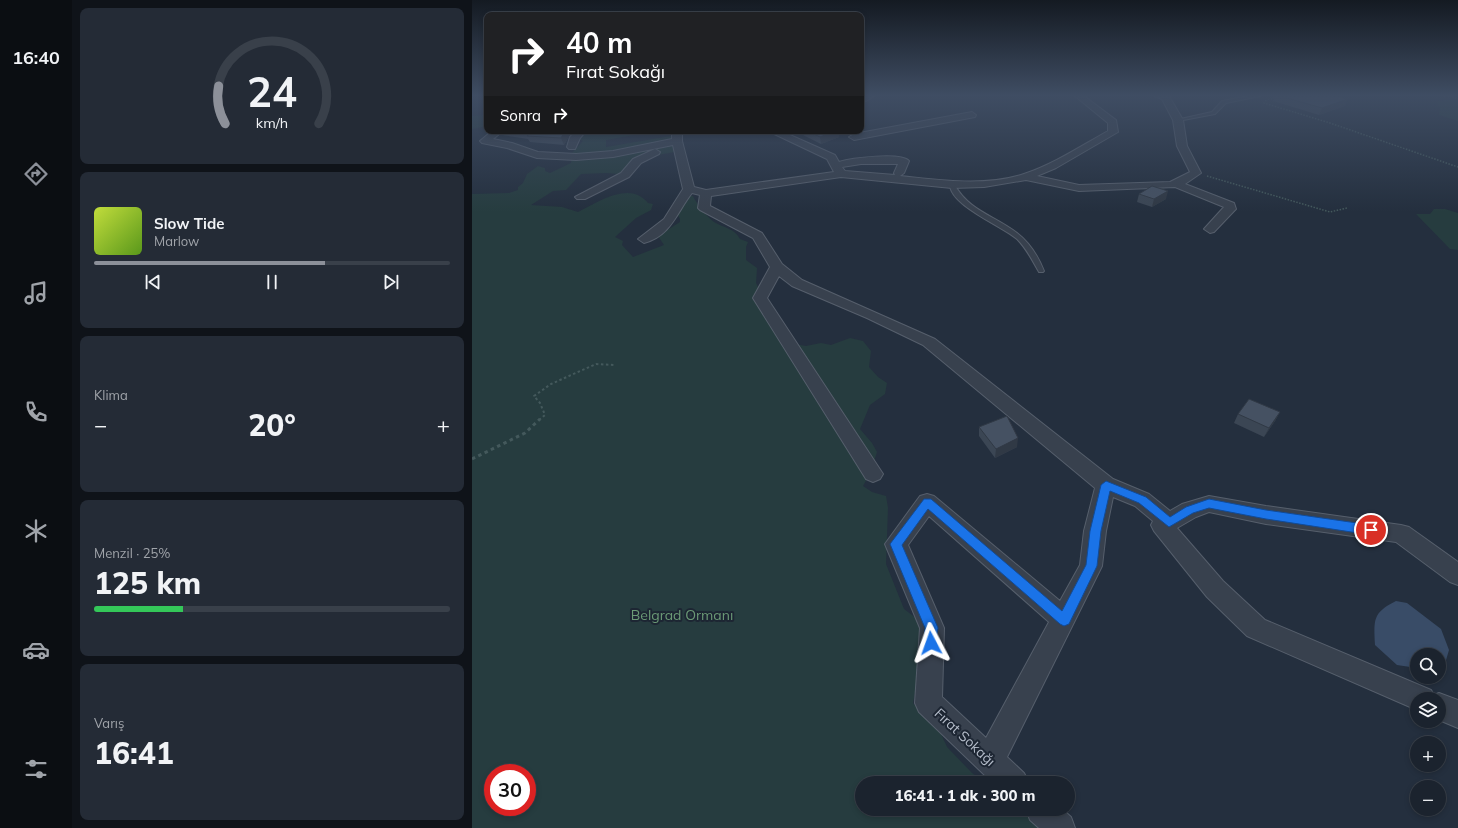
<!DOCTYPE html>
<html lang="tr">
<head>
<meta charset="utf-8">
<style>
	:root { --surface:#1b232e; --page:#242b36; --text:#f1f3f6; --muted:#a0a4aa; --line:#39404a; --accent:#8c9099 }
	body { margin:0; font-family:Mulish,sans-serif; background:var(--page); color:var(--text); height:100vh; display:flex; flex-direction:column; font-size:15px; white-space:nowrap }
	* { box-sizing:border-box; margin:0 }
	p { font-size:13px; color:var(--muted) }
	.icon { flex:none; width:22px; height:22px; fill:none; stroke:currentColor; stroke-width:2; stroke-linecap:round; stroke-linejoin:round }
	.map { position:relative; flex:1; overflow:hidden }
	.details { display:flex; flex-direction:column; gap:8px; padding:8px; background:#0f1319; width:400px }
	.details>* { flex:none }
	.top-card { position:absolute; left:12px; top:12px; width:380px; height:122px; border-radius:8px; box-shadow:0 2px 6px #0003,0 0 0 1px var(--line); background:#202124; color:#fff; overflow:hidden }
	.controls { position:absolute; left:938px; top:648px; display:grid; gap:8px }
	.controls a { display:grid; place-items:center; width:36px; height:36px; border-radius:50%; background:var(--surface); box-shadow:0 2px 6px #0003,0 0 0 1px var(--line); font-size:20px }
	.speed { position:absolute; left:12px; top:764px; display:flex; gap:8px; font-size:20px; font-weight:700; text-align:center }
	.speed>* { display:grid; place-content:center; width:52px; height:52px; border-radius:50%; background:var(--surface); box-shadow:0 2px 6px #0003,0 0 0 1px var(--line); line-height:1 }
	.speed .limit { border:6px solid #d22; background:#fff; color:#111 }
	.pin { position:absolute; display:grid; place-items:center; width:34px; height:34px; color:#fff; margin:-17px; border:2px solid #fff; border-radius:50%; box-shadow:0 1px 4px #0007 }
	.me { position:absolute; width:44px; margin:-22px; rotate:356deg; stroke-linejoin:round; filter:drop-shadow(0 0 3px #0008) }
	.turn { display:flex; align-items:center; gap:14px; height:84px; padding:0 16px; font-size:18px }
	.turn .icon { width:52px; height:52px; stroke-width:2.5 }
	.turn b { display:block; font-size:28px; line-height:34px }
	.then { display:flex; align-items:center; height:38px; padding:0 16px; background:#0003; gap:8px; font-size:15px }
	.big { font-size:30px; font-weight:800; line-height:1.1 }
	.details .tile { flex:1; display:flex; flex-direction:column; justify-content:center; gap:6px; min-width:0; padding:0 14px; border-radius:8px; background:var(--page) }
	.details .dial { align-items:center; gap:0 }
	.dial svg { height:104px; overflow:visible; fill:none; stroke:var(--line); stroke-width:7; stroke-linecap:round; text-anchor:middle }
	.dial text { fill:var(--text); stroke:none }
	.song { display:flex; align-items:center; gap:12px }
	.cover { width:48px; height:48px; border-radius:6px; background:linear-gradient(135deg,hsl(70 70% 55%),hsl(90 70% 35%)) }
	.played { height:4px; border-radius:2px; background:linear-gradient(90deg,var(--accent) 65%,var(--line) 65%) }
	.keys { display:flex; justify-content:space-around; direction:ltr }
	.heat { display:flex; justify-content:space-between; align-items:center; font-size:22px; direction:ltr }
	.charge { height:6px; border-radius:3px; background:linear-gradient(90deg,#34c759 25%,var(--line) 0) }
	.trip { position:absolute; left:383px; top:776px; width:220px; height:40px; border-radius:20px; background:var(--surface); box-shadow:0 2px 6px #0003,0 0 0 1px var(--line); font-weight:800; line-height:40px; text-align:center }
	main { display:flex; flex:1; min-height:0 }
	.tab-bar { display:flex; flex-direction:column; width:72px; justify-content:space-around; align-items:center; background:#0b0e12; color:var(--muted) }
	.tab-bar .icon { width:28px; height:28px }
	.tab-bar .selected { color:var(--accent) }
	.tab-bar b { font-size:18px; color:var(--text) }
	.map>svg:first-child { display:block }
	.green { fill:#263c3f; fill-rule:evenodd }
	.water { fill:#394c67 }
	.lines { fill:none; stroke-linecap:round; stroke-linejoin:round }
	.lane-casing { stroke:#565f6c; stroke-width:2 }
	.street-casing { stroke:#565f6c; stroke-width:2 }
	.path-far2 { stroke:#44595c; stroke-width:1.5; stroke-dasharray:1.5 1.5; stroke-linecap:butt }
	.path-far1 { stroke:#44595c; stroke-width:2; stroke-dasharray:2.5 2.5; stroke-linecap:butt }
	.path { stroke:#44595c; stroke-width:3; stroke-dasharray:3.5 3.5; stroke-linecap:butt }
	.lane { fill:#38414e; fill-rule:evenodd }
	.street { fill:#38414e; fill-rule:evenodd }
	.wall { fill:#3b4654 }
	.shaded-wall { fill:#303945 }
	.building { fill:#455162; stroke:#303945 }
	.route { fill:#1a73e8; stroke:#114b97 }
	.labels { text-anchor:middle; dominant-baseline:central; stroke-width:4; stroke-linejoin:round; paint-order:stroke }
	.near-park-label { font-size:14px; fill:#6b9a76; stroke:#1d2633 }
	.near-street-label { font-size:14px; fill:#b4bcc9; stroke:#1d2633 }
</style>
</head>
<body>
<main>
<nav class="tab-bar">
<b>16:40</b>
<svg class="icon selected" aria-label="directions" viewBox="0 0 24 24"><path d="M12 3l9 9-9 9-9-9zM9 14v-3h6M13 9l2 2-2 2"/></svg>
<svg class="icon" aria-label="music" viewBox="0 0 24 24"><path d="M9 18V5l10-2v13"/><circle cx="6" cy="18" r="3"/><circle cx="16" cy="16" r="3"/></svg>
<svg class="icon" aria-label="phone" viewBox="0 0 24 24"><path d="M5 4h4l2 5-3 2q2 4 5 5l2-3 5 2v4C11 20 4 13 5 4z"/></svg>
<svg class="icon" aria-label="climate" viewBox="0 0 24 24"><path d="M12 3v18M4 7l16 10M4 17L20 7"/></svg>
<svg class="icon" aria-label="car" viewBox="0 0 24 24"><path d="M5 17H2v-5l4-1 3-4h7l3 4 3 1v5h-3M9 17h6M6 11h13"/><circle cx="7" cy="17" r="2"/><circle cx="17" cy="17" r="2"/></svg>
<svg class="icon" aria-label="filters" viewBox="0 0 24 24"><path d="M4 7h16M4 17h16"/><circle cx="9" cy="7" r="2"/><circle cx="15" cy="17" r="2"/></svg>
</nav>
<section class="details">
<div class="tile dial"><svg viewBox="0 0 100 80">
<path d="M14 69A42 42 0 1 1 86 69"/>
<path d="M14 69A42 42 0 0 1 9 40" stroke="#8c9099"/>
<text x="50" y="56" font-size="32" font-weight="700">24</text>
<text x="50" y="72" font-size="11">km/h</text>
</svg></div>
<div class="tile">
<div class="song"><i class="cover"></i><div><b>Slow Tide</b><p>Marlow</p></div></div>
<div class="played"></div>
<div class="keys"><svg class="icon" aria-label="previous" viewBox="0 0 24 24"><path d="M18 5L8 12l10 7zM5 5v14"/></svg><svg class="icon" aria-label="pause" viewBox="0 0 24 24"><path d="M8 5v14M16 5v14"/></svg><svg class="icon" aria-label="next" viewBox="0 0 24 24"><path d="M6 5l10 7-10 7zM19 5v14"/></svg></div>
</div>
<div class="tile"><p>Klima</p>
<div class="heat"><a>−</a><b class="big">20°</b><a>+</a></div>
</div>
<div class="tile"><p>Menzil · 25%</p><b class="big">125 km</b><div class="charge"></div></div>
<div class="tile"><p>Varış</p><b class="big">16:41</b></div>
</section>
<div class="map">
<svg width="986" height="828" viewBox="0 0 986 828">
	<rect width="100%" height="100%" fill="#242f3e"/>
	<!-- green -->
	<path class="green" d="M977,99L986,101V121L967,115L968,108L965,102Z
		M15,115V126L0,129V116Z
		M113,131H172L173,133L134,140V147L199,136L203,152L161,159L160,167L147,174L134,173L109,174L94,190L81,191L59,205L90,207L106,212C126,202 158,180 176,203L181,204L179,210L164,218L143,237L151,241L150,245L161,257L192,245L186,236L208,222V219L205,213L218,196H221C224,203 235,217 242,222C252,228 262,228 268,239L276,242L274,247V260L285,268L284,283L288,291L322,344L334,346L349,343L359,345L378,338L391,341L399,351L397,367L406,377L415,383L413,394L398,405L388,429L400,443L405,452L399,471L391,486L400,492L414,496L416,508L414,564L432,609L444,618L454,639L441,703L469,734L475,747L500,773L514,783H390V809H554L568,828H0V194L37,193L46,190V187L51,183L55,174L66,166L73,168V171L78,173L99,163L100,153L111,141L107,139ZM21,773H55V807H21Z
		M962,209H973L986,213V250L978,249L944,214H958Z"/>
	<!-- water -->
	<path class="water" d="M924,601L935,603L969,629L977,650L972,667H967V655H945V668L925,665L903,645C902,620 900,613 924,601Z"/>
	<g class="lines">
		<!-- lane casing -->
		<g class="lane-casing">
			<path id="lane" d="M776,96H788L754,103L743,114L706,121L704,120L740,112L750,101Z
				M478,184H482C498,212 522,215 545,233C558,243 566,256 572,271L571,272H567C560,260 555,249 545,239C530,226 477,205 478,184Z"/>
		</g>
		<!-- street casing -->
		<g class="street-casing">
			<path id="street" d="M389,96H402L394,101L391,100Z
				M603,96H612L644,120L646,132L584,168L565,176L607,185L698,182L718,172L705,146L701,120L690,99L682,96H697L711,120L715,146L729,173L713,184L762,203L764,209L762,211L742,232L738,233L732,229L752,207L703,187L607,191L554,180L512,187L480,188L369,177L239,196L238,206L290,233L310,264L330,280L463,339L641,479L677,494L698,511L710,504L737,496L794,506L929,525L937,527L986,562V585L978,582L924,542L794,524L737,512L724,517L705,528L751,581L793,620L959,690L962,695L967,693L986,700V728L967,720V699H945V710L775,636L735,597L682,531L679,525L681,521L663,506L641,497L634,531L630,566L535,757L552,773L557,783H521L447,712L443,703L448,628L413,544L448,496L455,494L462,496L588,601L608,565L612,531L623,488L451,345L395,318L320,286L307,276L295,298L411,474L408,479L401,482L394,479L281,298L298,267L281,238L228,210L226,208L228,195L220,193C205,212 199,236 172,243L166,239L192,219L211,189L201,145L141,157L104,160L65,158L35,148L10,143L8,141L20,131H31L21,139L40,143L66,152L104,154L141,151L200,139V131H210V141L222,187L234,190L362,172L355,159L296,131H309L363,155L367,162C379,158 429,152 437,161L432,173L428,176C468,180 513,187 552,174C582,164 609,146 636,131V123ZM389,164H426L422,173L423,175L373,171L370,167ZM457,516L577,622L514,738L470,697L472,628L436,545Z
				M500,112L504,115L503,117L382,140L377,137L382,134Z
				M104,131H114L108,138L103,149H97L95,147L98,137Z
				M183,149L188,152L187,154L169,163L157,177L113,199H105L103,197L149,173L161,159Z
				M554,809H590L599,817L603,828H567L558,820Z"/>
		</g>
		<!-- path-far2 -->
		<path class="path-far2" d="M972,96H981
			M980,97L986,99
			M803,98L794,100L792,103L858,123L986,167
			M735,176L858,212L875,208"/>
		<!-- path-far1 -->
		<path class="path-far1" d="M67,420L73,415L68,403L62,396L79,384L124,364L142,365"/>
		<!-- path -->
		<path class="path" d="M0,459L53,433L68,419"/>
		<!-- lane -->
		<use href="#lane" class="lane"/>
		<!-- street -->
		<use href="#street" class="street"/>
	</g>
	<!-- wall -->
	<path class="wall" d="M802,96H864L873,106L847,115L801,101Z
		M27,131H103L97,136L92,145L58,142L56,139L30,135Z
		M323,131H367V137L349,144Z
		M667,194L694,199L680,207L665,202Z
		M808,412L803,421L792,437L762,423L766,414Z
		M507,427L545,447L523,458L507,436Z"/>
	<!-- shaded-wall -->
	<path class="shaded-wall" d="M876,99L873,106L847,115L850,108Z
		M93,131H103L97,136L92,145L89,138Z
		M363,131H367V137L349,144L348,137Z
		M696,191L694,199L680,207L682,199Z
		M808,412L803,421L792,437L797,428Z
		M546,438L545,447L523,458L524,449Z"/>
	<!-- building -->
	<path class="building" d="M808,96H864L876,99L850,108Z
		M44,131H93L89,138L55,136L59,133Z
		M336,131H363L348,137Z
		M680,186L696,191L682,199L667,194Z
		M777,399L808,412L797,428L766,414Z
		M535,416L546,438L524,449L507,427Z"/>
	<!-- sky -->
	<linearGradient id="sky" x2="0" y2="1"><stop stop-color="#141a22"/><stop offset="0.45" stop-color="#3f4d63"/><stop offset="1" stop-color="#3f4d63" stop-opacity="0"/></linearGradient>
	<rect width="986" height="212" fill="url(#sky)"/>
	<!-- route -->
	<path class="route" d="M634,481L674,497L698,517L714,507L737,499L794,510L899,525L903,527L905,530L903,533L899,535L794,519L737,508L721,513L697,527L667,503L638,491L629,531L625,566L597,624L592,626L588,624L456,509L430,545L466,628L463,647L459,649L454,647L452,643L453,628L418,544L452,499H459L590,611L614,565L618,531L629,485Z"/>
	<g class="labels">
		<!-- near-park labels -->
		<g class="near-park-label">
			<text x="210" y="615">Belgrad Ormanı</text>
		</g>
		<!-- near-street labels -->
		<g class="near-street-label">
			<text transform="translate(493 737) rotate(43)">Fırat Sokağı</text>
		</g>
	</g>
</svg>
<div class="controls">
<a><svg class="icon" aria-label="search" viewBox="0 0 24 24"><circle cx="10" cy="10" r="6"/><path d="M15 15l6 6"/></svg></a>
<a><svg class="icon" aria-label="layers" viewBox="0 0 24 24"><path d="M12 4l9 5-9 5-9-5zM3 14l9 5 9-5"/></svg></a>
<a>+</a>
<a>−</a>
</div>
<div class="speed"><div class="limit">30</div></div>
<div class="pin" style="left:899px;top:530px;background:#d93025"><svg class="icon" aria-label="arrive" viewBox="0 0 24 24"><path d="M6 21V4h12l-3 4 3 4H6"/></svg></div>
<svg class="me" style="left:459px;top:643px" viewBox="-20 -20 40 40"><path d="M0-17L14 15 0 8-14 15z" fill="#1a73e8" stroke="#fff" stroke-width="4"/></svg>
<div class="trip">16:41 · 1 dk · 300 m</div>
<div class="top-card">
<div class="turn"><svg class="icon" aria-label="right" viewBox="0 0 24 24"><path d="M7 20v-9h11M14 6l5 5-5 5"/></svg><div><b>40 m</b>Fırat Sokağı</div></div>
<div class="then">Sonra<svg class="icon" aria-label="right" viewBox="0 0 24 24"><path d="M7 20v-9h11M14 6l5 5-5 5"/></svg></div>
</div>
</div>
</main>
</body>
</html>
